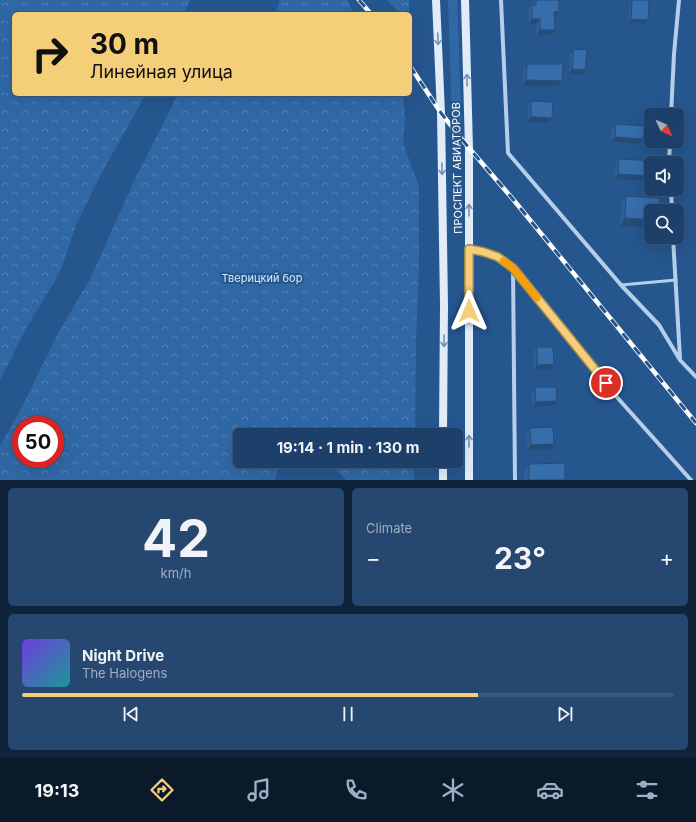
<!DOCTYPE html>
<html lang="en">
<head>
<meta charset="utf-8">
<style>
	:root { --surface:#1c406a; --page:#254770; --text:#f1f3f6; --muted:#a0afc1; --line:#3a597e; --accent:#f5ce7a }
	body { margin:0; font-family:Inter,sans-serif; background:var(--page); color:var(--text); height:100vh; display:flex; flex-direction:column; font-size:15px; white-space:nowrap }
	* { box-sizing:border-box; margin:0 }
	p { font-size:13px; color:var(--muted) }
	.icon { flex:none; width:22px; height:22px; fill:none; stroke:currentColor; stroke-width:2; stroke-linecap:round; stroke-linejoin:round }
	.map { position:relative; height:480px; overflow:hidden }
	.drawer { display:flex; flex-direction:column; gap:8px; padding:8px; background:#0f233a; flex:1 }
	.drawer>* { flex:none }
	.hud { position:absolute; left:12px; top:12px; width:400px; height:84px; border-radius:6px; box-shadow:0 4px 16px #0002,0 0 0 1px var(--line); background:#f5ce7a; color:#111; overflow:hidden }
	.needle { width:26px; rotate:134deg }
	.buttons { position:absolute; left:644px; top:108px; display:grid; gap:8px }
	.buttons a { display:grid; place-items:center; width:40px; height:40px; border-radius:6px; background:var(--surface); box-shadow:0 4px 16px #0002,0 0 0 1px var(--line); font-size:20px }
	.speed { position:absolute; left:12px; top:416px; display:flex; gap:8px; font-size:20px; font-weight:700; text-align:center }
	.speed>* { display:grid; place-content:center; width:52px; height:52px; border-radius:50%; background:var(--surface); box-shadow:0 4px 16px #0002,0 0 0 1px var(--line); line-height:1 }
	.speed .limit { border:6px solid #d22; background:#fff; color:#111 }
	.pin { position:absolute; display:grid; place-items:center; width:34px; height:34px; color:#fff; margin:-17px; border:2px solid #fff; border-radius:50%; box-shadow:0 1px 4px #0007 }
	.me { position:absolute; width:44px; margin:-22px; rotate:0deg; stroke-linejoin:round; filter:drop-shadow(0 0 3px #0008) }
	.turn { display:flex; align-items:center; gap:14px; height:84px; padding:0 12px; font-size:18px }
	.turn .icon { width:52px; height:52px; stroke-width:2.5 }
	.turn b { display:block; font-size:28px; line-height:34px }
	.big { font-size:30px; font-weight:700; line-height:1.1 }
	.drawer .tile { flex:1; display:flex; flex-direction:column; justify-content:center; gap:6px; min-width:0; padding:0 14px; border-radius:6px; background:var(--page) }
	.drawer .dial { align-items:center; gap:0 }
	.dial b { font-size:52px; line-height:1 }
	.song { display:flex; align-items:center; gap:12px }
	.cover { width:48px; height:48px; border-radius:6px; background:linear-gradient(135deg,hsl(260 70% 55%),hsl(180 70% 35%)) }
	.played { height:4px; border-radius:2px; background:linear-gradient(90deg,var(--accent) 70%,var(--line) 70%) }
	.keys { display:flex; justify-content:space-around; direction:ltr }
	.heat { display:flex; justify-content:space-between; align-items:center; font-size:22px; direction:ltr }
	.drawer .tiles { flex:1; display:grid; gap:8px; grid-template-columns:1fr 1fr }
	.tile:last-child { grid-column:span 2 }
	.trip { position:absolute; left:233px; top:428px; width:230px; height:40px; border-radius:6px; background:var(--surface); box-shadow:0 4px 16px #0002,0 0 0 1px var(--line); font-weight:700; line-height:40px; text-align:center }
	.tab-bar { display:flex; height:64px; justify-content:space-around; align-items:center; background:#0b1a2a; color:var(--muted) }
	.tab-bar .icon { width:28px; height:28px }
	.tab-bar .selected { color:var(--accent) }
	.tab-bar b { font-size:18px; color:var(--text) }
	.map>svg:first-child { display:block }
	.grass { fill:#3068a6 }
	.forest { fill:url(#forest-crowns); fill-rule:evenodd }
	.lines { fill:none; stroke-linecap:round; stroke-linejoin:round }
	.service { stroke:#b5cfeb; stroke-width:3 }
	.minor { stroke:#b5cfeb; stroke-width:4 }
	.secondary { stroke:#e1ecf9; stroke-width:8 }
	.rail-casing { stroke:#fff; stroke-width:4.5 }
	.rail { stroke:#25568e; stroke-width:3; stroke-dasharray:9; stroke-linecap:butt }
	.wall { fill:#2e5e93 }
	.shaded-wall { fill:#264c78 }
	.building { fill:#366dab; stroke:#264c78 }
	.oneway { stroke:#7092b9 }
	.route-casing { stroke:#9f864f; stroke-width:10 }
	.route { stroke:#f5ce7a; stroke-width:7 }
	.slow { stroke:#f59e0b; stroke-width:7 }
	.labels { text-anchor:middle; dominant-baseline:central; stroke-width:4; stroke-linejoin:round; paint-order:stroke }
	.street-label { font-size:11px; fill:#fff; stroke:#25568e }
	.park-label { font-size:11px; fill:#dae9f8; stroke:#25568e }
</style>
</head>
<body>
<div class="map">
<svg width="696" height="480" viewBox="0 0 696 480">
	<defs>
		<pattern id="forest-crowns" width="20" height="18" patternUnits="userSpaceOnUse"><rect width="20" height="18" fill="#3068a6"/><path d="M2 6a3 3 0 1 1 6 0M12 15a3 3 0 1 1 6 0" fill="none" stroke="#4f7fb3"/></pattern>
	</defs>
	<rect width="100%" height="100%" fill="#25568e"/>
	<!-- grass -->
	<path class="grass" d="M448,0H457L462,129L452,118Z"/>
	<!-- forest -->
	<path class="forest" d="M0,0H190L184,14H14V94H146L100,176L77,223L60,272L27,327L0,380Z
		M280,0H347L354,14H275Z
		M387,0H409V14H400Z
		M177,94H403L405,118L403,143L419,186V267L416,345L415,435H240V461H281L279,465L275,480H0V446L22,407L56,337L91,277L133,183L171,108ZM21,425H55V459H21Z
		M329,461H414V480H346Z"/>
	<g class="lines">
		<!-- service -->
		<path class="service" d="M621,285L676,280"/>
		<!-- minor -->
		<path class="minor" d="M501,0L508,153L621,285L659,325L680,360L696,377
			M671,115L674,54L679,0
			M669,163L670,141
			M671,189L672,211
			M673,237L680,358
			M469,249L484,252L497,257L513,268L615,395L691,480
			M513,268L515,480"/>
		<!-- secondary -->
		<path class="secondary" d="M436,0L441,113L444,305L443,435
			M465,0L469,148V480
			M443,480V461"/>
		<!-- rail casing -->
		<g class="rail-casing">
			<path id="rail" d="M359,0L371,14
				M410,66L441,113L469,148L512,198L696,423"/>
		</g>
		<!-- rail -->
		<use href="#rail" class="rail"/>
	</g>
	<!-- wall -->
	<path class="wall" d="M535,0H559L556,16L554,17L555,30L551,35H536V24H529L528,10Z
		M630,0H649L645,23L628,22Z
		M574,49L582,75L569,74L570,55Z
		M527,64L559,86H523V69Z
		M531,101L548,123L527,122L528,106Z
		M616,124L643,139L639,144L611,142L612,129Z
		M619,159L651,163V181L614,179L615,164Z
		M626,196L651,211V228L620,226L621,203Z
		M537,347L550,369L534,370L533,352Z
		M535,387L557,401L553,406L532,407L531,393Z
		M530,428L550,450H527L526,433Z
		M529,464L565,480H524V472Z"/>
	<!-- shaded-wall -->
	<path class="shaded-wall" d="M559,11L556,16L551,17L554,12Z
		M532,19H540L536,24H529Z
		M631,19L648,20L645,23L628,22Z
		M540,30H555L551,35H536Z
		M572,69L585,70L582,75L569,74Z
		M526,80L562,81L559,86H523Z
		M531,117L552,118L548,123L527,122Z
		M615,137L643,139L639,144L611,142Z
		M618,174L651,176V181L614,179Z
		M625,218L651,220V228L620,226Z
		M554,364L550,369L534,370L537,365Z
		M557,401L553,406L532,407L536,402Z
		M554,444L550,450H527L531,445Z"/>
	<!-- building -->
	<path class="building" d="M536,0H559V11L554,12L555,30H540V19H532V5H536Z
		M632,0H649L648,20L631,19Z
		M574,49L587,50L585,70L572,69Z
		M527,64H563L562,81L526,80Z
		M531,101L553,102L552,118L531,117Z
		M616,124L644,126L643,139L615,137Z
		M619,159L659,161V163H651V176L618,174Z
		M626,196L660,198L659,211H651V220L625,218Z
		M537,347H553L554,364L537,365Z
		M535,387H556L557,401L536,402Z
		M553,427L554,444L531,445L530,428Z
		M565,463V480H529V464Z"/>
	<!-- one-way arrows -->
	<defs><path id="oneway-shaft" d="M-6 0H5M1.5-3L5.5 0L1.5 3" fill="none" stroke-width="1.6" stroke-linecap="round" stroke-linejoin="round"/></defs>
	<g class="oneway">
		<use href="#oneway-shaft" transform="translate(438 39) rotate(88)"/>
		<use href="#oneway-shaft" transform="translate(467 80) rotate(-91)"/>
		<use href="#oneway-shaft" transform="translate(442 169) rotate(89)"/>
		<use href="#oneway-shaft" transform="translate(469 210) rotate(-90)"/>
		<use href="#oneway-shaft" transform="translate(444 341) rotate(90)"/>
		<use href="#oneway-shaft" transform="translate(469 441) rotate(-90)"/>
	</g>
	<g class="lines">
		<!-- route casing -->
		<g class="route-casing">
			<path id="route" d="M469,311V249L484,252L498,257L513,268L606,383"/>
		</g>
		<!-- route -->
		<use href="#route" class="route"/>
		<!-- slow -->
		<path class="slow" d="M503,261L513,268L537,298"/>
	</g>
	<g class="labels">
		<!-- street labels -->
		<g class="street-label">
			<text transform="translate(457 168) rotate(-91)">ПРОСПЕКТ АВИАТОРОВ</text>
		</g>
		<!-- park labels -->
		<g class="park-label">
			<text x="262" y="278">Тверицкий бор</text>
		</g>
	</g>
</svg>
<div class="buttons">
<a><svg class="needle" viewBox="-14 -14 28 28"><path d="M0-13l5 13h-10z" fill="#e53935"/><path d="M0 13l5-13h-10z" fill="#a0afc1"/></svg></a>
<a><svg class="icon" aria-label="sound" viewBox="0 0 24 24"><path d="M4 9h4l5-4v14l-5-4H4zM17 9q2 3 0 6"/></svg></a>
<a><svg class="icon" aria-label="search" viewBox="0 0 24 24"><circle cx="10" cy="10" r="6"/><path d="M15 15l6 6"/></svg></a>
</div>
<div class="speed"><div class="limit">50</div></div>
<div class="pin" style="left:606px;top:383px;background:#d93025"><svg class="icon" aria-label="arrive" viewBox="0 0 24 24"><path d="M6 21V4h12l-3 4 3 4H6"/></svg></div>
<svg class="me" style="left:469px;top:311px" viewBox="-20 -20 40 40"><path d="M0-17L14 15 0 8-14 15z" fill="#f5ce7a" stroke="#fff" stroke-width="4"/></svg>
<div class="trip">19:14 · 1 min · 130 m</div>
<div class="hud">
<div class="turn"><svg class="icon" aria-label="right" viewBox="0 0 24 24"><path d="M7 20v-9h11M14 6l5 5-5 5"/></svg><div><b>30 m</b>Линейная улица</div></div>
</div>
</div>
<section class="drawer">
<div class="tiles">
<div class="tile dial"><b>42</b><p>km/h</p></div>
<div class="tile"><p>Climate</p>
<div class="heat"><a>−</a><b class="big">23°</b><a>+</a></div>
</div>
<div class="tile">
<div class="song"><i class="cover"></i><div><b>Night Drive</b><p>The Halogens</p></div></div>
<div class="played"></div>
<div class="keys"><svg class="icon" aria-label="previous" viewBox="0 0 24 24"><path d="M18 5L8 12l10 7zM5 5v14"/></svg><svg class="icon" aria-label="pause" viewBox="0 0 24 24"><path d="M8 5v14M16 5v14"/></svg><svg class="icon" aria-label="next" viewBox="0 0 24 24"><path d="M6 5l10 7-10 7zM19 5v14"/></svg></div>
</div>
</div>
</section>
<nav class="tab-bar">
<b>19:13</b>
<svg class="icon selected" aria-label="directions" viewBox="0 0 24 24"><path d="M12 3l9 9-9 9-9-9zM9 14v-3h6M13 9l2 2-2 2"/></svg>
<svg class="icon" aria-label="music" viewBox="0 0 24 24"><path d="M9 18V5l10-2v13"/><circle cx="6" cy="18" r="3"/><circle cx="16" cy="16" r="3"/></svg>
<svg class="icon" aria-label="phone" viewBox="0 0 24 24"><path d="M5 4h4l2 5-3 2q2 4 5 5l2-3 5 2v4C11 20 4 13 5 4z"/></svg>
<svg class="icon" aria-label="climate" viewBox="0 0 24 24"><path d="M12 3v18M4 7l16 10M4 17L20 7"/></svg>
<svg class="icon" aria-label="car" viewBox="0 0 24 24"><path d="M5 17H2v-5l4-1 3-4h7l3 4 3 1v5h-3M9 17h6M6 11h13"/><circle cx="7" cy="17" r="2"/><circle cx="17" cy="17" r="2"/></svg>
<svg class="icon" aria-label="filters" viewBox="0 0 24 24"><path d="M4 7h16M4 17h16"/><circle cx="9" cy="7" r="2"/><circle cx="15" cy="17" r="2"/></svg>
</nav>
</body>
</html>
